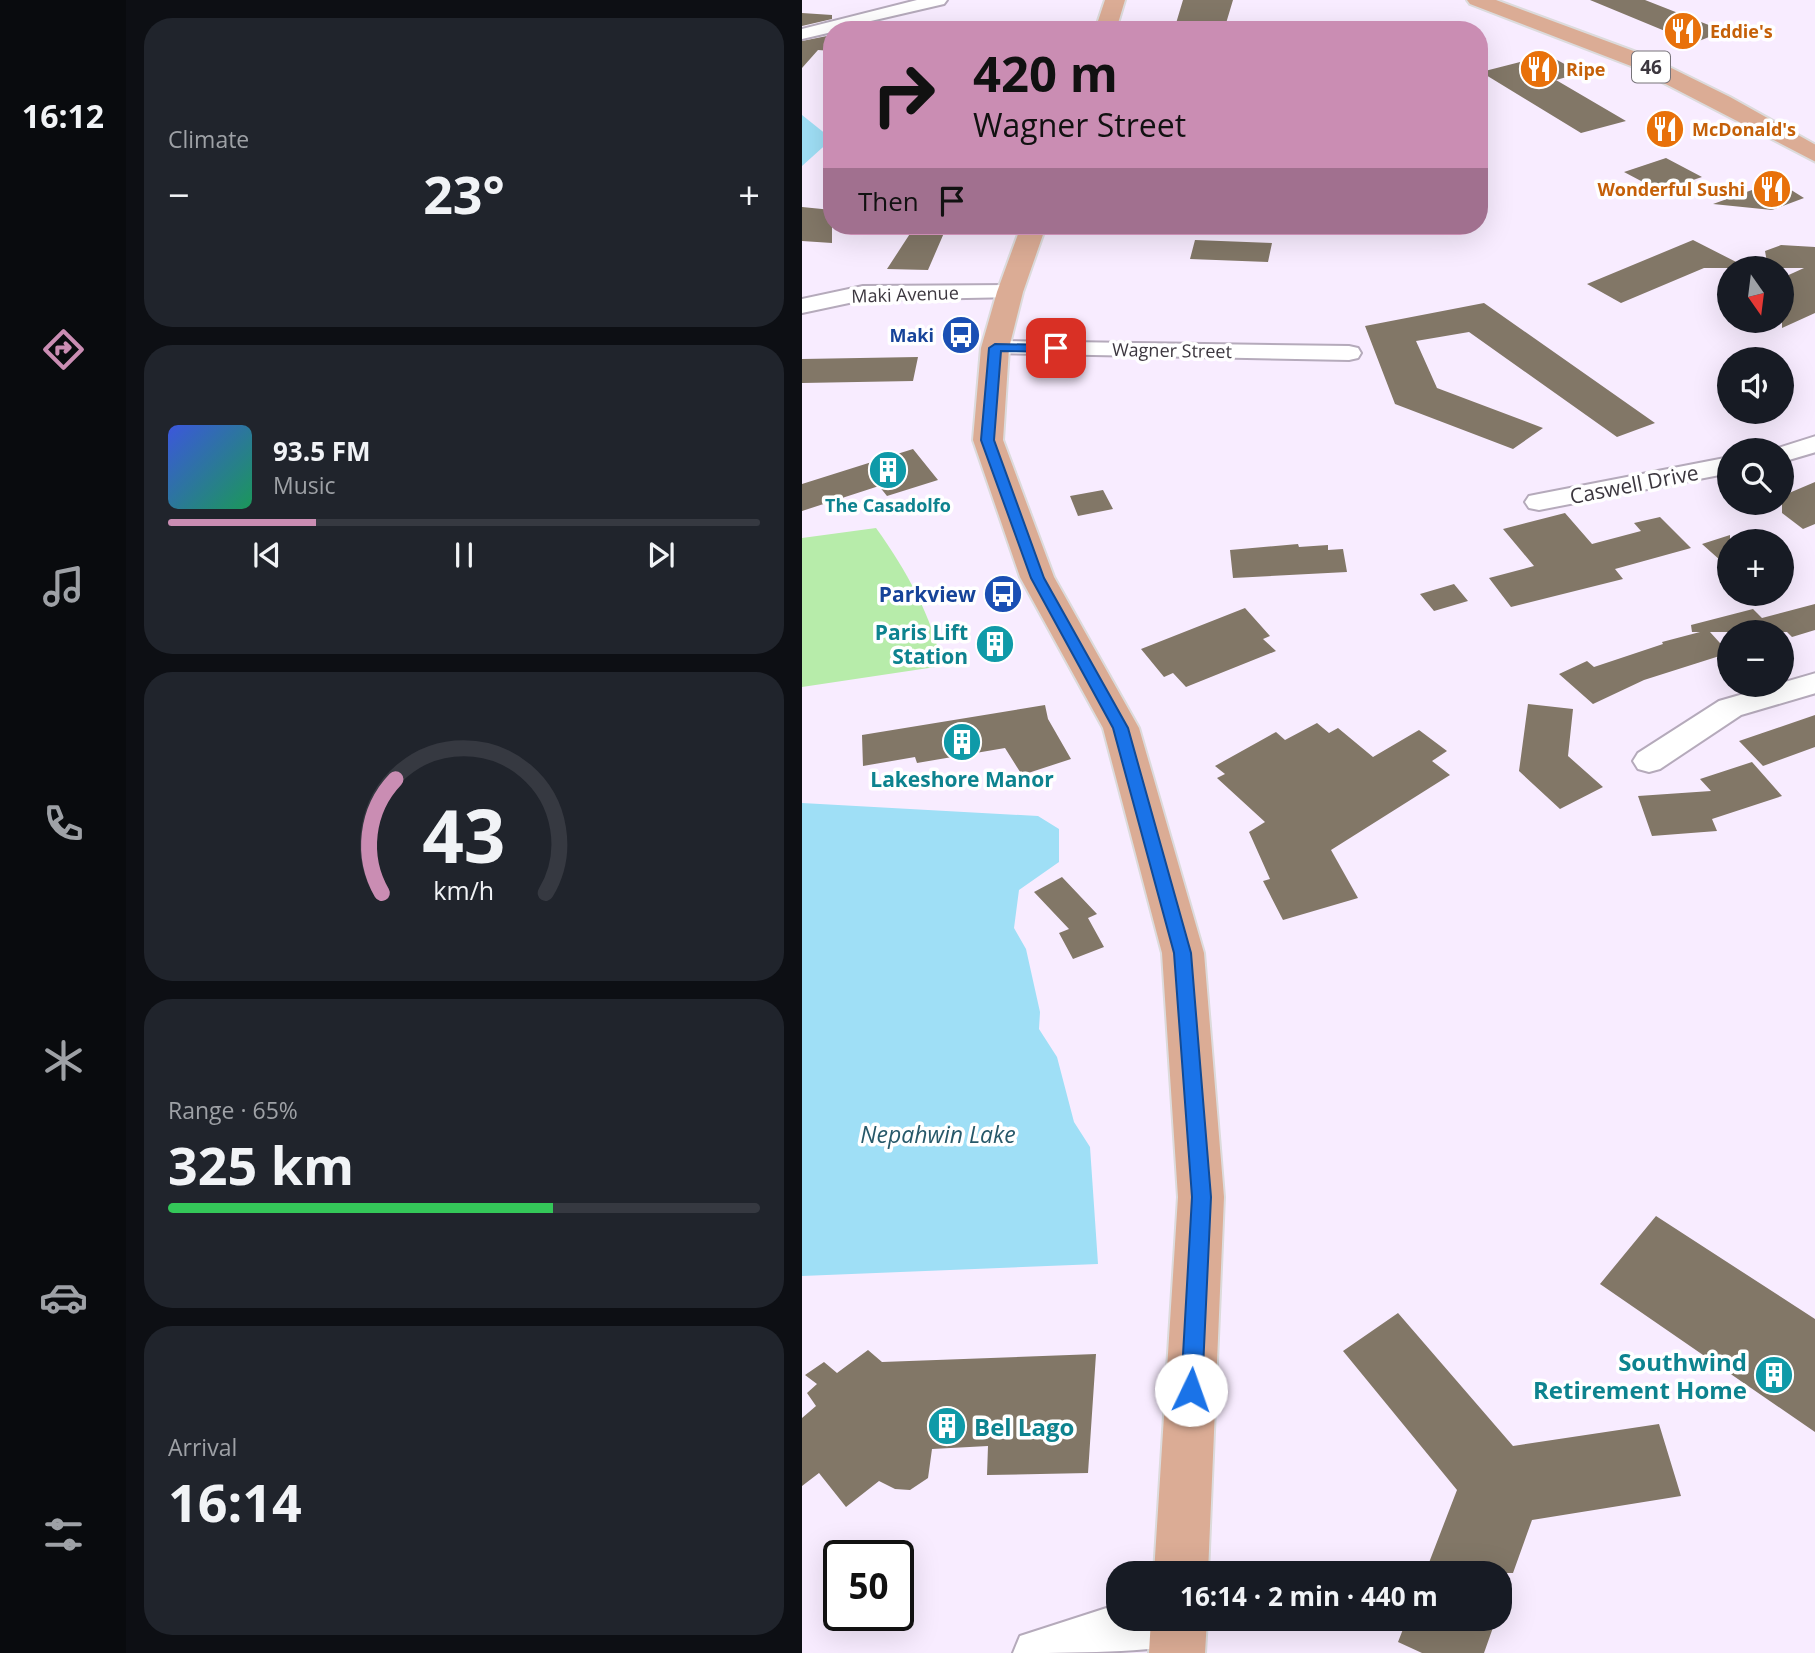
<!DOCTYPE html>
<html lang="en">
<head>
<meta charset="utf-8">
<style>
	:root { --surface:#171b24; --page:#20242c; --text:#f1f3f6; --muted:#9ea1a6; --line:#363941; --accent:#ca8db3 }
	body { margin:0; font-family:"Open Sans",sans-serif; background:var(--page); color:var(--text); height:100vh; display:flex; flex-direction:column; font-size:26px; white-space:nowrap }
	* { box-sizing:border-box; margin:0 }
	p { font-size:23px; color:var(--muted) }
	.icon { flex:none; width:38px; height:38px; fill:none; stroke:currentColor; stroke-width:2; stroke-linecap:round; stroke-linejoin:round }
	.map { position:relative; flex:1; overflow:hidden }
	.sheet { display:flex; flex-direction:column; gap:18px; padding:18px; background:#0d0f14; width:676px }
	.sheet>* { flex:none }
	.guide { position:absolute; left:21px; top:21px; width:665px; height:214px; border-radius:28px; box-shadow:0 7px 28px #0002; background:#ca8db3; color:#111; overflow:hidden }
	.needle { width:46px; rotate:166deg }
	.controls { position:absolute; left:915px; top:256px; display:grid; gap:14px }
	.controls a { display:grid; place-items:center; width:77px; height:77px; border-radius:50%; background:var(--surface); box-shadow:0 7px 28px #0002; font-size:35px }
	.speed { position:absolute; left:21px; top:1540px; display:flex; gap:14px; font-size:35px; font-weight:700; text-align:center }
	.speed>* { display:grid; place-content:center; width:91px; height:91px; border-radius:50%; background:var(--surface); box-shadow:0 7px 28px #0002; line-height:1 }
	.speed .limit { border:4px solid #111; border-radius:10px; background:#fff; color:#111 }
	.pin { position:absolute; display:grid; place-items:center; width:60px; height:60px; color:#fff; margin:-30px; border-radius:14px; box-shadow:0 4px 10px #0006 }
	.me { position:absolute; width:77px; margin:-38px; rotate:3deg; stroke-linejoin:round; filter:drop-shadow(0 0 5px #0008) }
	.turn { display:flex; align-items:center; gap:24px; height:147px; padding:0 35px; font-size:32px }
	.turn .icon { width:91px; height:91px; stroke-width:2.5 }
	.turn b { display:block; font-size:49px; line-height:60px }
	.then { display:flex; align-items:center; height:66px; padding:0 35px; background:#0003; gap:14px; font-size:26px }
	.big { font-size:52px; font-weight:700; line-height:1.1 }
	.sheet .tile { flex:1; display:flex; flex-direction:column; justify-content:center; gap:10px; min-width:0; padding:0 24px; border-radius:28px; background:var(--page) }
	.sheet .dial { align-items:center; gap:0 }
	.dial svg { height:182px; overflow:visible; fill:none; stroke:var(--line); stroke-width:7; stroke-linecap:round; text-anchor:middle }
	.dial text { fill:var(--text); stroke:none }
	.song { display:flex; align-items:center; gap:21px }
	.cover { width:84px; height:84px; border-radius:10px; background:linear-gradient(135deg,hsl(230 70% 55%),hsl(150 70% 35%)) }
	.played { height:7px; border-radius:4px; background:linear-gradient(90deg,var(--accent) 25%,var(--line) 25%) }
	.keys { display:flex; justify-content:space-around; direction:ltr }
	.heat { display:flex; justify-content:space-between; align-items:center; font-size:38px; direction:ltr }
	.charge { height:10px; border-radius:5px; background:linear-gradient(90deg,#34c759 65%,var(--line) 0) }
	.trip { position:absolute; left:304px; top:1561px; width:406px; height:70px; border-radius:28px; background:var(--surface); box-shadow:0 7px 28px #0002; font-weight:700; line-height:70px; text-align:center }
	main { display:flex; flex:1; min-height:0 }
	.tab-bar { display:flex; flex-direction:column; width:126px; justify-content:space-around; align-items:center; background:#090b0e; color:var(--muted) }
	.tab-bar .icon { width:49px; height:49px }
	.tab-bar .current { color:var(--accent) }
	.tab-bar b { font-size:32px; color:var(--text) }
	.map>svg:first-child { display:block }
	.green { fill:#b7ecaa }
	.water { fill:#9fdff6 }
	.building { fill:#827767 }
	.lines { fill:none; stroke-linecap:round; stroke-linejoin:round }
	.minor-casing { stroke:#b5aabb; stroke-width:4 }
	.major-casing { stroke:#dcdbdc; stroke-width:4 }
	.minor { fill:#fff; fill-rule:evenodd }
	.major { fill:#dbac95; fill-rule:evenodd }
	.route { fill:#1a73e8; stroke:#114b97; stroke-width:2 }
	.labels { text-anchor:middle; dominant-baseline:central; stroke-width:7; stroke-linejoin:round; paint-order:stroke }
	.far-food-label { font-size:18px; font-weight:bold; fill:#c56008; stroke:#fff; text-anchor:start }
	.far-street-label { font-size:18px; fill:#3c373f; stroke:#fff }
	.far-transit-label { font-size:18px; font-weight:bold; fill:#164399; stroke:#fff; text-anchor:end }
	.far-culture-label { font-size:18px; font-weight:bold; fill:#0d838f; stroke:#fff }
	.shield { fill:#fff; stroke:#767379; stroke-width:2 }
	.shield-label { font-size:19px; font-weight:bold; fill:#3c373f }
	.street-label { font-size:21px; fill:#3c373f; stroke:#fff }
	.transit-label { font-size:21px; font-weight:bold; fill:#164399; stroke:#fff; text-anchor:end }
	.culture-label { font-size:21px; font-weight:bold; fill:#0d838f; stroke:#fff; text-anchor:end }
	.water-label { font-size:23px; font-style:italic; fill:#265869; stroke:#fff }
	.near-culture-label { font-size:24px; font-weight:bold; fill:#0d838f; stroke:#fff; text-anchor:end }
</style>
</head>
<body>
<main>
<nav class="tab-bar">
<b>16:12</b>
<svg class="icon current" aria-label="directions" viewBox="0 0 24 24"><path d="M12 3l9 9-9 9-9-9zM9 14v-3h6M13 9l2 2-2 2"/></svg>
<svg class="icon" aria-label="music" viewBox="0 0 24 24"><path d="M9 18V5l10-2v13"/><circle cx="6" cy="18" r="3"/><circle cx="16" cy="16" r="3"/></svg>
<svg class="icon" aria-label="phone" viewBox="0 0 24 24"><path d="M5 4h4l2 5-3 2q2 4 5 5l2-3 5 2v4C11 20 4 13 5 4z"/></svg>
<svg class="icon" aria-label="climate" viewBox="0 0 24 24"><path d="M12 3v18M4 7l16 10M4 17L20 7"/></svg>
<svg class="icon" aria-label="car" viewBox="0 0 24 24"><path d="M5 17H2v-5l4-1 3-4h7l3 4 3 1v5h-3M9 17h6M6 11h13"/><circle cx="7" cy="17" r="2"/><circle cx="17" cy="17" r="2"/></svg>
<svg class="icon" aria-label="filters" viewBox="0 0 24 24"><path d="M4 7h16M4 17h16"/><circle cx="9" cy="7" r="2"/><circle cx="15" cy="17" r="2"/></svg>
</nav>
<section class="sheet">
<div class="tile"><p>Climate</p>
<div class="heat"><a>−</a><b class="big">23°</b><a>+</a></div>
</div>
<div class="tile">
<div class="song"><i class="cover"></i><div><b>93.5 FM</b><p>Music</p></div></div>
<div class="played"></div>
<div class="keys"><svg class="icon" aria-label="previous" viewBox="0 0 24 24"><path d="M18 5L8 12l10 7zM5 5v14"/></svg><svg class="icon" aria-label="pause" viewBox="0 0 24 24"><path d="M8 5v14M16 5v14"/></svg><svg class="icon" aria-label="next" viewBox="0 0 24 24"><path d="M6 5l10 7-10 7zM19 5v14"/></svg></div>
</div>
<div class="tile dial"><svg viewBox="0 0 100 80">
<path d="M14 69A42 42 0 1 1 86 69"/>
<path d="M14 69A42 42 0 0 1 20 19" stroke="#ca8db3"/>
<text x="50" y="56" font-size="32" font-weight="700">43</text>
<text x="50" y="72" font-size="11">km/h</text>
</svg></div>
<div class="tile"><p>Range · 65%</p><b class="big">325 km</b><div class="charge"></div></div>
<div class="tile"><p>Arrival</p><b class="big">16:14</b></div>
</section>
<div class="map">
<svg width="1014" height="1653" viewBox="0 0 1014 1653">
	<rect width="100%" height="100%" fill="#f8ecff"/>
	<!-- green -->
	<path class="green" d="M74,528C103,568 131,618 140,666L0,687V538Z"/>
	<!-- water -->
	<path class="water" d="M0,115L30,139L0,166Z
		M0,803L236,816L257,829V862L217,890L212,928L224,949L238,1012L237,1029L255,1057L272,1122L288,1147L296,1264L0,1276Z"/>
	<!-- building -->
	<path class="building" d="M381,0H431L422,30H372Z
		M788,0H843L922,31L892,43Z
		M0,13L30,15V19L0,26Z
		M30,35V51L16,50L0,68V41Z
		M746,55L779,73L754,80L824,121L779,133L679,72Z
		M864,158L900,177L858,191L822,172Z
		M975,181L1002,198L970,210L911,204Z
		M0,207L30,210V243L0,241Z
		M113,226H145L126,270L85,269Z
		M393,240L470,243L466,262L388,259Z
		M891,240L946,268H902L819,303L785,284Z
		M979,245L1013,247V313L980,328V278L1002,268H966L963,251Z
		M682,303L853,423L815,437L667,332L614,341L635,388L741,428L711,449L593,404L563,326Z
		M116,357L111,381L0,383V359Z
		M111,449L136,480L85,496L77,486L0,511V484Z
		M1013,482V524L1001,529L980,513V496Z
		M301,490L311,509L276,516L268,496Z
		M763,513L790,544L839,531L832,523L858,517L889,548L813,569L821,579L709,607L687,578L732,566L701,529Z
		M928,535V569L900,544Z
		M496,544L497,547L526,545V550L541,549L545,572L431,578L428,550Z
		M652,584L666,601L632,611L618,594Z
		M1013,604V630L990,637L985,632H908L927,653L842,680L791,704L757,674L785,661L792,667L861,644L860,642L898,632H890L889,625L951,609L960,618Z
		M443,608L468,636L461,639L474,651L384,687L371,673L362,677L339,649Z
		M726,704L771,709L766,756L801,787L758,809L717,771Z
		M243,705L246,719L269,759L220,775L203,748L115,763L113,757L61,766L60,735Z
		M1013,715V747L961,766L937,741Z
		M515,723L527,733L536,728L571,757L617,730L645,751L630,761L648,775L529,850L556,898L481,920L461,881L468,879L447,832L463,822L415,778L423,774L413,766L474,732L483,740Z
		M950,762L980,796L910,819L915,831L850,836L836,796L909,791L898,779Z
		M260,877L295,914L286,918L302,947L271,959L257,933L267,929L232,892Z
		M854,1216L1013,1319V1432L798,1284Z
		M596,1313L711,1446L857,1424L879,1496L730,1520L711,1573H623L655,1490L541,1351Z
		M66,1350L80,1362L294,1354L286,1473L185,1475L186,1446L130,1449L126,1478L108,1490L93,1489L77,1481L44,1507L17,1473L0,1486V1418L14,1406L5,1393L15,1384L3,1375L22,1362L35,1373Z
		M605,1619H694L682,1653H620L596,1642Z"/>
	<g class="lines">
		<!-- minor casing -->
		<g class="minor-casing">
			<path id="minor" d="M115,0H145L142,4L30,30V32L0,39V29Z
				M208,285L216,287L220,292L216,297L61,300L0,313V299L61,286Z
				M193,341L547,346L556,348L559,353L556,358L547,360L184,353L181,348L184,343Z
				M1014,436V452L980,462V450H970Z
				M928,457V473L737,510L727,508L723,502L727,496L737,494Z
				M1014,673V693L939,715L858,769L847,772L836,769L831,761L836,753L917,701Z
				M317,1604V1619H399L401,1625L394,1642C351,1653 260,1653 211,1653L218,1636Z"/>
		</g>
		<!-- major casing -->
		<g class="major-casing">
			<path id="major" d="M303,0H323L314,30H293Z
				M665,0H694L845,56L928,97L1014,145V162L829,66L668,4Z
				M219,226H244L221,292L207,348L201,440L252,577L337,728L402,953L422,1197L406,1573H352L376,1197L360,953L301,728L218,577L171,440L179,348L195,292Z
				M349,1619H405L403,1653H347Z"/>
		</g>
		<!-- minor -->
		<use href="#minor" class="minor"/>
		<!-- major -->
		<use href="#major" class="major"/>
	</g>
	<!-- route -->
	<path class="route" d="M193,344L254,345L259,348L254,352L199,351L192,440L242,578L326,728L389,953L409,1197L400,1390L396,1397L389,1400L382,1397L379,1390L390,1197L372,953L311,728L229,578L179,440L187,348Z"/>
	<!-- icons -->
	<defs>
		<g id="restaurant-disc" transform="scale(2.0125)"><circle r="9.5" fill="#e8710a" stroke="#fff"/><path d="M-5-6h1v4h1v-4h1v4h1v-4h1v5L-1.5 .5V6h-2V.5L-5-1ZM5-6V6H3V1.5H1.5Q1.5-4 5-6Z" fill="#fff"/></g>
		<g id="bus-disc" transform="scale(2.0125)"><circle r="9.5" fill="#1a4fb4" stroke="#fff"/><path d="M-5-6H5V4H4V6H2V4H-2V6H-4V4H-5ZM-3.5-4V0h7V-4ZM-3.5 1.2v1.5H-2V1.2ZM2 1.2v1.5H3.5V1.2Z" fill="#fff"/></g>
		<g id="building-disc" transform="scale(2.0125)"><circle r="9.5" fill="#0f9aa8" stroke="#fff"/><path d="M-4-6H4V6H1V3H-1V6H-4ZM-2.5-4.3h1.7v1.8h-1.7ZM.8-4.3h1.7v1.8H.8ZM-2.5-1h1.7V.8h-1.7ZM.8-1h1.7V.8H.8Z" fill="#fff"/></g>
	</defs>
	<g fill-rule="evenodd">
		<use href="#restaurant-disc" x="881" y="31"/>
		<use href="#restaurant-disc" x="737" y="69"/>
		<use href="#restaurant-disc" x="863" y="129"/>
		<use href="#restaurant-disc" x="970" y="189"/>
		<use href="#bus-disc" x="159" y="335"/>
		<use href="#building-disc" x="86" y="470"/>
		<use href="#bus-disc" x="201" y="594"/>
		<use href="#building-disc" x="193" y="644"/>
		<use href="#building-disc" x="160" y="742"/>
		<use href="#building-disc" x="972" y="1375"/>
		<use href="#building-disc" x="145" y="1426"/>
	</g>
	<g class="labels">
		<!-- far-food labels -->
		<g class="far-food-label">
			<text x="908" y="31">Eddie's</text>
			<text x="764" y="69">Ripe</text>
			<text x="890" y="129">McDonald's</text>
			<text x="943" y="189" text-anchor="end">Wonderful Sushi</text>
		</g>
		<!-- far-street labels -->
		<g class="far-street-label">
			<text transform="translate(103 294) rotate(-2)">Maki Avenue</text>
			<text transform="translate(370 350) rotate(1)">Wagner Street</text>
		</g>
		<!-- far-transit labels -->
		<g class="far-transit-label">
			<text x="132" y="335">Maki</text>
		</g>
		<!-- far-culture labels -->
		<g class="far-culture-label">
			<text x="86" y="505">The Casadolfo</text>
		</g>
		<!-- shield labels -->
		<rect class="shield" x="830" y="51.5" width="38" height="31" rx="5"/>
		<g class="shield-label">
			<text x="849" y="67">46</text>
		</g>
		<!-- street labels -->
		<g class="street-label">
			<text transform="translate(832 484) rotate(-11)">Caswell Drive</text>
		</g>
		<!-- transit labels -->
		<g class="transit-label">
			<text x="174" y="594">Parkview</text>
		</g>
		<!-- culture labels -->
		<g class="culture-label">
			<text x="166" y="632">Paris Lift<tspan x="166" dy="24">Station</tspan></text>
			<text x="160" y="779" text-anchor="middle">Lakeshore Manor</text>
		</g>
		<!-- water labels -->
		<g class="water-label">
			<text x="136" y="1134">Nepahwin Lake</text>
		</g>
		<!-- near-culture labels -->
		<g class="near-culture-label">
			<text x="945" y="1361">Southwind<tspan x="945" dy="28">Retirement Home</tspan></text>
			<text x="172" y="1426" text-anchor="start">Bel Lago</text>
		</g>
	</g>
</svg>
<div class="controls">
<a><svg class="needle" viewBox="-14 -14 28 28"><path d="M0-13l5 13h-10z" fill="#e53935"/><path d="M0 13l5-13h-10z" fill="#9ea1a6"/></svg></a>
<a><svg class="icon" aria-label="sound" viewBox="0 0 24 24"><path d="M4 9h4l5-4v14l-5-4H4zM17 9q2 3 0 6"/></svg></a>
<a><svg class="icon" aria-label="search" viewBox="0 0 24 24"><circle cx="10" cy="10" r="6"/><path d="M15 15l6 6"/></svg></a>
<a>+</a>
<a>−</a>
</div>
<div class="speed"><div class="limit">50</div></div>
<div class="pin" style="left:254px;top:348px;background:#d93025"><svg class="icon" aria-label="arrive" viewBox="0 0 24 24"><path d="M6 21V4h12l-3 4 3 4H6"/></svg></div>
<svg class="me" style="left:389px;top:1390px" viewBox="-20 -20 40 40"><circle r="19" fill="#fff"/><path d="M0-13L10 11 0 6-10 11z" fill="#1a73e8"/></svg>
<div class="trip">16:14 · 2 min · 440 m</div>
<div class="guide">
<div class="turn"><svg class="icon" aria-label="right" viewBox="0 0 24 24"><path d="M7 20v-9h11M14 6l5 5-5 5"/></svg><div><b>420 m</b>Wagner Street</div></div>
<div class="then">Then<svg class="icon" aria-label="arrive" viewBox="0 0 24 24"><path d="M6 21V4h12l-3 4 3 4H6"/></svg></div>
</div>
</div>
</main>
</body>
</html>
